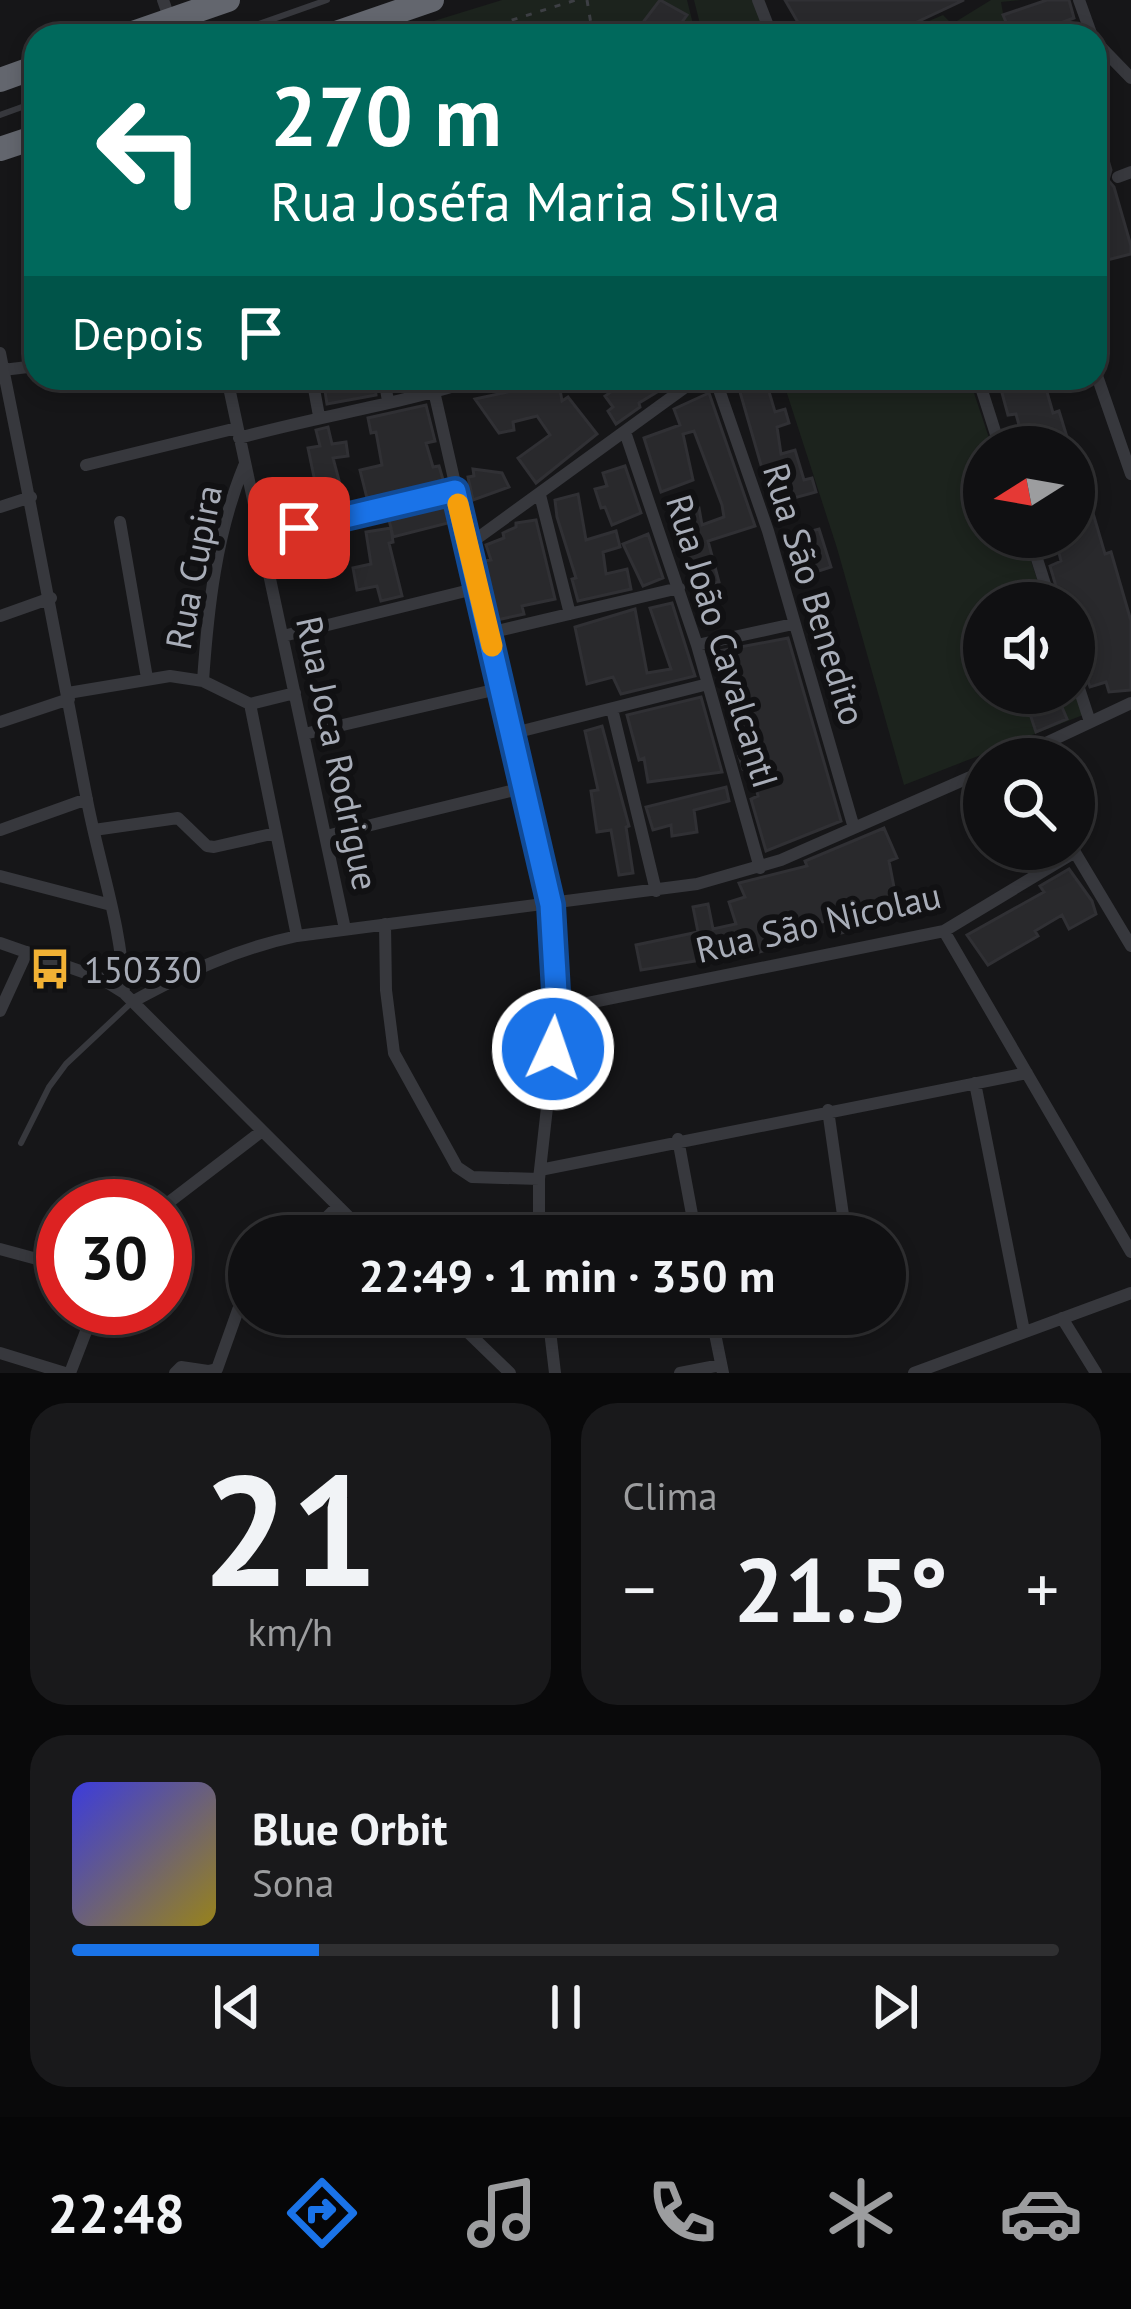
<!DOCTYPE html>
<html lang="pt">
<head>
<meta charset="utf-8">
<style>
	:root { --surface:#101012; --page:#19191b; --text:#f1f3f6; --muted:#9c9d9f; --line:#303032; --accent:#1a73e8 }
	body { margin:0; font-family:"PT Sans",sans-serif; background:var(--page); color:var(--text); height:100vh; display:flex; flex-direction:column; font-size:45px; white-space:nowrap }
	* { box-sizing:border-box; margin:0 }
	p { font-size:39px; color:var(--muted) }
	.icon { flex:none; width:66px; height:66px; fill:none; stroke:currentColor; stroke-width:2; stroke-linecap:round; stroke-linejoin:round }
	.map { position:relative; height:1373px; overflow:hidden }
	.side { display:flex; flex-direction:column; gap:30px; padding:30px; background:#09090a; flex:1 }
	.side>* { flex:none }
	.top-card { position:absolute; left:24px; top:24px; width:1083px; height:366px; border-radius:36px; box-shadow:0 6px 18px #0003,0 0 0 3px var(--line); background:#00695c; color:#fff; overflow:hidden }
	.needle { width:78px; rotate:259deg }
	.fabs { position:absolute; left:963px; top:426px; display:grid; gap:24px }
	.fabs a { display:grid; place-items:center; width:132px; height:132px; border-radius:50%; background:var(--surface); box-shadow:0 6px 18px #0003,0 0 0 3px var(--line); font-size:60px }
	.speed { position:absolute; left:36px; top:1179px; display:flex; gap:24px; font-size:60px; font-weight:700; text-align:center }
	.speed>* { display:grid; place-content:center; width:156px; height:156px; border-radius:50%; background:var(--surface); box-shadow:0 6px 18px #0003,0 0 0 3px var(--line); line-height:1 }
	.speed .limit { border:18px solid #d22; background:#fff; color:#111 }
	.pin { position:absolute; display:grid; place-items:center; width:102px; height:102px; color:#fff; margin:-51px; border-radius:24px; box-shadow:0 6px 18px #0006 }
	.me { position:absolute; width:132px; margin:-66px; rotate:3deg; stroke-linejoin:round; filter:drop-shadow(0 0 9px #0008) }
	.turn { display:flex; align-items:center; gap:42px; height:252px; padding:0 48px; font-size:54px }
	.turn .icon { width:156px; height:156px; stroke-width:2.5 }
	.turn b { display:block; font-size:84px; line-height:102px }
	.then { display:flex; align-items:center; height:114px; padding:0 48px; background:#0003; gap:24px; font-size:45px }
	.big { font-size:90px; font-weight:800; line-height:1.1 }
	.side .card { flex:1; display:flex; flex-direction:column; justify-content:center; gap:18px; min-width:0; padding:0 42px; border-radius:36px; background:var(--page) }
	.side .dial { align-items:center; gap:0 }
	.dial b { font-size:156px; line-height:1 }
	.song { display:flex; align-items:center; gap:36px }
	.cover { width:144px; height:144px; border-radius:18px; background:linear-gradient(135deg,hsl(240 70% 55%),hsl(50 70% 35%)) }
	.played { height:12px; border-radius:6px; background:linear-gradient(90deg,var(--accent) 25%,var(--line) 25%) }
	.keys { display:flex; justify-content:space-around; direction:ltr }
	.heat { display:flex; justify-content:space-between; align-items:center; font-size:66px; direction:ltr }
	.side .tiles { flex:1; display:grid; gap:30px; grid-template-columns:1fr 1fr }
	.card:last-child { grid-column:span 2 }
	.trip { position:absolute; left:228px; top:1215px; width:678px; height:120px; border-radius:60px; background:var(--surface); box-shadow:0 6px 18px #0003,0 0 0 3px var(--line); font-weight:800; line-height:120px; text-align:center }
	.dock { display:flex; height:192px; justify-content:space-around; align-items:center; background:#060607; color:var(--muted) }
	.dock .icon { width:84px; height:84px }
	.dock .on { color:var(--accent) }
	.dock b { font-size:54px; color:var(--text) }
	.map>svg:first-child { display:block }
	.green { fill:#1c231d }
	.building { fill:#29292c; stroke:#303034; stroke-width:3 }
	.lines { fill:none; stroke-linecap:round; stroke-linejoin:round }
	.path { stroke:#3d3f44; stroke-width:3; stroke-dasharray:6 9; stroke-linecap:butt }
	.lane { stroke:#37383d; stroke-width:6 }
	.street { stroke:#37383d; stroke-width:12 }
	.highway { stroke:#63666e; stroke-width:24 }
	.route-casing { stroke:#114b97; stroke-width:30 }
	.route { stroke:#1a73e8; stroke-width:21 }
	.slow { stroke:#f59e0b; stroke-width:21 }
	.labels { text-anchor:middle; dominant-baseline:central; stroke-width:12; stroke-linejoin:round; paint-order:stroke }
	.street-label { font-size:36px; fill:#a8adb8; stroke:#111113 }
	.poi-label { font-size:36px; fill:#a8adb8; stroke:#111113; text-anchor:start }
</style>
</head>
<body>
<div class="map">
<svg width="1131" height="1373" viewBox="0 0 1131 1373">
	<rect width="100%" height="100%" fill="#161618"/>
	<!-- green -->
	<path class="green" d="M502,0H687L696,36H385Z
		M694,0H755L767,36H703Z
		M991,0H1021L1001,2L1007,36H913L915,27L943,15L952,24Z
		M782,378H969L992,447H984V537H1023L1045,603H984V693H1074V688L1083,715L904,785L837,548Z"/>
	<!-- building -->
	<path class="building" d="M660,0L687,15L672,36H648L644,21Z
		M785,0H964L887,36H806Z
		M1047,0H1069L1074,18L1025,36H1012L1003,15Z
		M1095,126H1098L1111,170L1108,180L1114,187L1131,246V254L1095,263Z
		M323,378H374L376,395L327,404Z
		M508,378H558L562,401L568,397L597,434L536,483L518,458L550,435L537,416L513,422L514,430L499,433L475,399L512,391Z
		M631,378H680L639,403L640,407L616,424L608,411L613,407L605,396Z
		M736,378H765L775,412L785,409L789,423L777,427L781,454L795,450L804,480L812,478L816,492L783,501L773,469L763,472Z
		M998,378H1043L1053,413L1059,411L1070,447H1025L1016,414L1008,415Z
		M709,393L755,526L708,541L719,582L693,590L671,514L699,508L702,525L724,517L722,505L694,431L683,434L693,480L661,492L644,438L680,425L674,409Z
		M426,405L435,441L426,443L433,467L439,466L444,483L367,498L360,470L382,465L376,432L371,433L368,418Z
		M328,427L332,444L346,442L348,456L333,458L345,503L333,506L331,498L319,501L308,448L320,446L316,430Z
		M625,466L641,513L612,525L605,507L601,508L595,489L607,486L603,473Z
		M473,469L502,473L509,487L473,500L468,477L474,476Z
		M1083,479L1105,554L1111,552L1131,621V690L1109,692L1106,682L1090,687L1085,673L1086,643L1074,647V599L1061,603L1050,566L1061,561L1055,537H1074V482Z
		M578,494L586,540L616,531L620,547L603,552L606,574L627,569L631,589L578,601L572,579L576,578L557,517L555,500Z
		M448,506L452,522L393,537L391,528L393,542L389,543L402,596L381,601L377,586L357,590L353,568L371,564L366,532L391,528L389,520Z
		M536,520L555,599L522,606L524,614L497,620L484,561L491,560L486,545L504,538L503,533L516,527V523Z
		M819,529L831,567L800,577L785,538Z
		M648,534L663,578L643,586L623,544Z
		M672,603L695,676L621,694L613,677L587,684L575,627L635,609L647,673L671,669L650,608Z
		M788,638L841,821L766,851L751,799L758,796L751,768L743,769L739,756L747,754L729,717L734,716L728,695L737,692L731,670L718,672L714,652Z
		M1031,693H1056L1067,719L1036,732L1024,696Z
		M701,697L722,772L648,782L644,758L639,760L627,715Z
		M602,726L629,826L626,827L633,873L619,875L611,830L597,832L591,791L598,790L585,731Z
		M726,787L729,801L694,810L697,832L672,836L671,825L653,830L646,807Z
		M884,828L897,858L889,861L897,903L855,912L859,929L841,933L837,919L811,924L810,918L788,924L792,943L745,956L731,958V955L641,970L636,945L698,932L693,907L708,904L713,929L736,924L729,902L745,897L739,883L807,866L805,861Z
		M1069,869L1092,901L1096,914L1069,929L1062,915L1035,931L1038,936L988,965L967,935L1044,892L1040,886Z"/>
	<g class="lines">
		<!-- path -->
		<path class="path" d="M587,0L593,36
			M504,36L496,25L576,0"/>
		<!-- lane -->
		<path class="lane" d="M225,36L327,0
			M0,115L36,102
			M21,1143L49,1087L66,1064L132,1002"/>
		<!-- street -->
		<path class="street" d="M163,0L170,20
			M758,0L772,36
			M1079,0L1092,36
			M1095,41L1131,78
			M1118,177L1131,172
			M0,353C30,500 58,647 86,795C98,861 122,925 124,993
			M3,370L36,366
			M1095,370L1131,474
			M227,378L345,929
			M312,378L319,416
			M384,378L388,401
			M431,378L551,905L558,1009L539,1179V1236
			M715,378L768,531L854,828
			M978,378L1000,447
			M625,432L697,645L760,868
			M239,438C318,416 402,404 480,378
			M86,465L237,428
			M540,495L570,614
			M0,507L31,497
			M120,522L147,678
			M260,537L455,491
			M1030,537L1051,603
			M468,545L698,378
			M0,616L51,598
			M489,633L679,588
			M283,636L478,588
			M697,645L793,624
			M1074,673L1090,722
			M203,681C208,608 216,534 244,466
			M68,693L170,676L203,681L250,704
			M250,704L297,936
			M250,704L295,693
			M612,709L656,891
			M0,722L69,699
			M514,733L708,684
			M304,734L502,688
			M1012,759L1131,703
			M0,830L87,799
			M94,830L178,818L207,846L214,847L276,833
			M326,836L527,787
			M1073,849L1131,946
			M0,876L111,905
			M385,924L386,990L394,1053L457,1167L472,1177L539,1179
			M944,931L1131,1252
			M0,943L100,978L124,993L368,1236
			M132,1002C187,972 236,949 297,936L697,884L781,860L984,771
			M558,1009L944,931L1075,852
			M0,1011L27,952
			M975,1083L1024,1331
			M828,1110L846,1236
			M678,1139L696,1236
			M540,1170L1027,1073
			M164,1206L262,1131
			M308,1236L338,1206
			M0,1249L63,1266
			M449,1314L510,1373
			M548,1314L555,1373
			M711,1314L723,1373
			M1062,1318L1096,1373
			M0,1353L65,1373
			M70,1373L95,1308
			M175,1373L181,1367L208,1371L217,1369L238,1310L249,1296
			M680,1373L721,1365
			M914,1373L1131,1293"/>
		<!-- highway -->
		<path class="highway" d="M124,36L228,0
			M327,36L432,0
			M0,80L36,67
			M0,149L36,137"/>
	</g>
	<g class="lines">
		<!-- route casing -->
		<g class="route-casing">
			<path id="route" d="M299,528L455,491L551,905L557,1009L553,1049"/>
		</g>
		<!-- route -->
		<use href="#route" class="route"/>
		<!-- slow -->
		<path class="slow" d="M458,504L492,646"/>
	</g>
	<!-- icons -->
	<defs>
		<g id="bus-bare" transform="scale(3.24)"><path d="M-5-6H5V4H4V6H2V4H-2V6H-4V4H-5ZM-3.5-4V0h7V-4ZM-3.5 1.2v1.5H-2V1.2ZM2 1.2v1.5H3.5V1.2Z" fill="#f2b134" stroke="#111113" stroke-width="2.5" paint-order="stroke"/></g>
	</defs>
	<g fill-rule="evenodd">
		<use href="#bus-bare" x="50" y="969"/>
	</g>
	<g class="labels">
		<!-- street labels -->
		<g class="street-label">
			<text transform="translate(193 567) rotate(-79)">Rua Cupira</text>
			<text transform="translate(815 594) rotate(73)">Rua São Benedito</text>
			<text transform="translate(723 641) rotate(73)">Rua João CavalcantI</text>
			<text transform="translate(338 753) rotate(78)">Rua Joca Rodrigue</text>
			<text transform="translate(818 922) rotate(-13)">Rua São Nicolau</text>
		</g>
		<!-- poi labels -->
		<g class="poi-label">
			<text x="84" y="969">150330</text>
		</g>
	</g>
</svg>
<div class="fabs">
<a><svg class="needle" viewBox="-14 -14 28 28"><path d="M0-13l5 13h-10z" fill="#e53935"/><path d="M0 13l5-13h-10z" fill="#9c9d9f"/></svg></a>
<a><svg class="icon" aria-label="sound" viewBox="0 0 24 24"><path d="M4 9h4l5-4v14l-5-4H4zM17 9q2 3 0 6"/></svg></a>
<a><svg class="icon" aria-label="search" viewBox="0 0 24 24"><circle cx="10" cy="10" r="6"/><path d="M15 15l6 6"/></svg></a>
</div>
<div class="speed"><div class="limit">30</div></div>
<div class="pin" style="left:299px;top:528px;background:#d93025"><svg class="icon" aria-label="arrive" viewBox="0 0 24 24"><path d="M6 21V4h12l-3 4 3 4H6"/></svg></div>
<svg class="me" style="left:553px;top:1049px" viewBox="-20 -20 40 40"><circle r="17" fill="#1a73e8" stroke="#fff" stroke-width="3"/><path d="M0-11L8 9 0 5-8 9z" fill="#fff"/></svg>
<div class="trip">22:49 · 1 min · 350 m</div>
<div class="top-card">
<div class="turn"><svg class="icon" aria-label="left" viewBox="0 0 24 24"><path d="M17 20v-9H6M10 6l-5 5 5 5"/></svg><div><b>270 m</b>Rua Joséfa Maria Silva</div></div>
<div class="then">Depois<svg class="icon" aria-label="arrive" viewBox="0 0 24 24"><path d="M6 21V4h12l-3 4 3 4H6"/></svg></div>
</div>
</div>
<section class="side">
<div class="tiles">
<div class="card dial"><b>21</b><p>km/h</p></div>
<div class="card"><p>Clima</p>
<div class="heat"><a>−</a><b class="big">21.5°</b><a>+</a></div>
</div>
<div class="card">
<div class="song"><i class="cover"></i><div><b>Blue Orbit</b><p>Sona</p></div></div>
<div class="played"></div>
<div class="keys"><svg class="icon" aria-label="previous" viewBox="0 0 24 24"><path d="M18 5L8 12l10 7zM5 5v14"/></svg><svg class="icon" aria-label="pause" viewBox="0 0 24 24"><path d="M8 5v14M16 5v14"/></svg><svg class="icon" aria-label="next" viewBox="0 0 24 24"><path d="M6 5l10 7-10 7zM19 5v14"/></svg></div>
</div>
</div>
</section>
<nav class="dock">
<b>22:48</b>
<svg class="icon on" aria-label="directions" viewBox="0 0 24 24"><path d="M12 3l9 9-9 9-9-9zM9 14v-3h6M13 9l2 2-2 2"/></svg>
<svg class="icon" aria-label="music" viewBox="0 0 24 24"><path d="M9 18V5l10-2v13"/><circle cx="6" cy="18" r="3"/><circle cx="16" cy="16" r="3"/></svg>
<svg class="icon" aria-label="phone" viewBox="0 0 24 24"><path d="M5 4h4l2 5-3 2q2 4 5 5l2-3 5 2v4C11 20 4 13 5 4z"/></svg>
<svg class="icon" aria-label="climate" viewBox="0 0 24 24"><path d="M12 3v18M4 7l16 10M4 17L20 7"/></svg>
<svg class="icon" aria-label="car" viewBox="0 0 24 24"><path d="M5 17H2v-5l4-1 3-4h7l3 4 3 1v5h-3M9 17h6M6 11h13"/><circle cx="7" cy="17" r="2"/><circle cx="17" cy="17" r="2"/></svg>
</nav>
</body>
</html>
